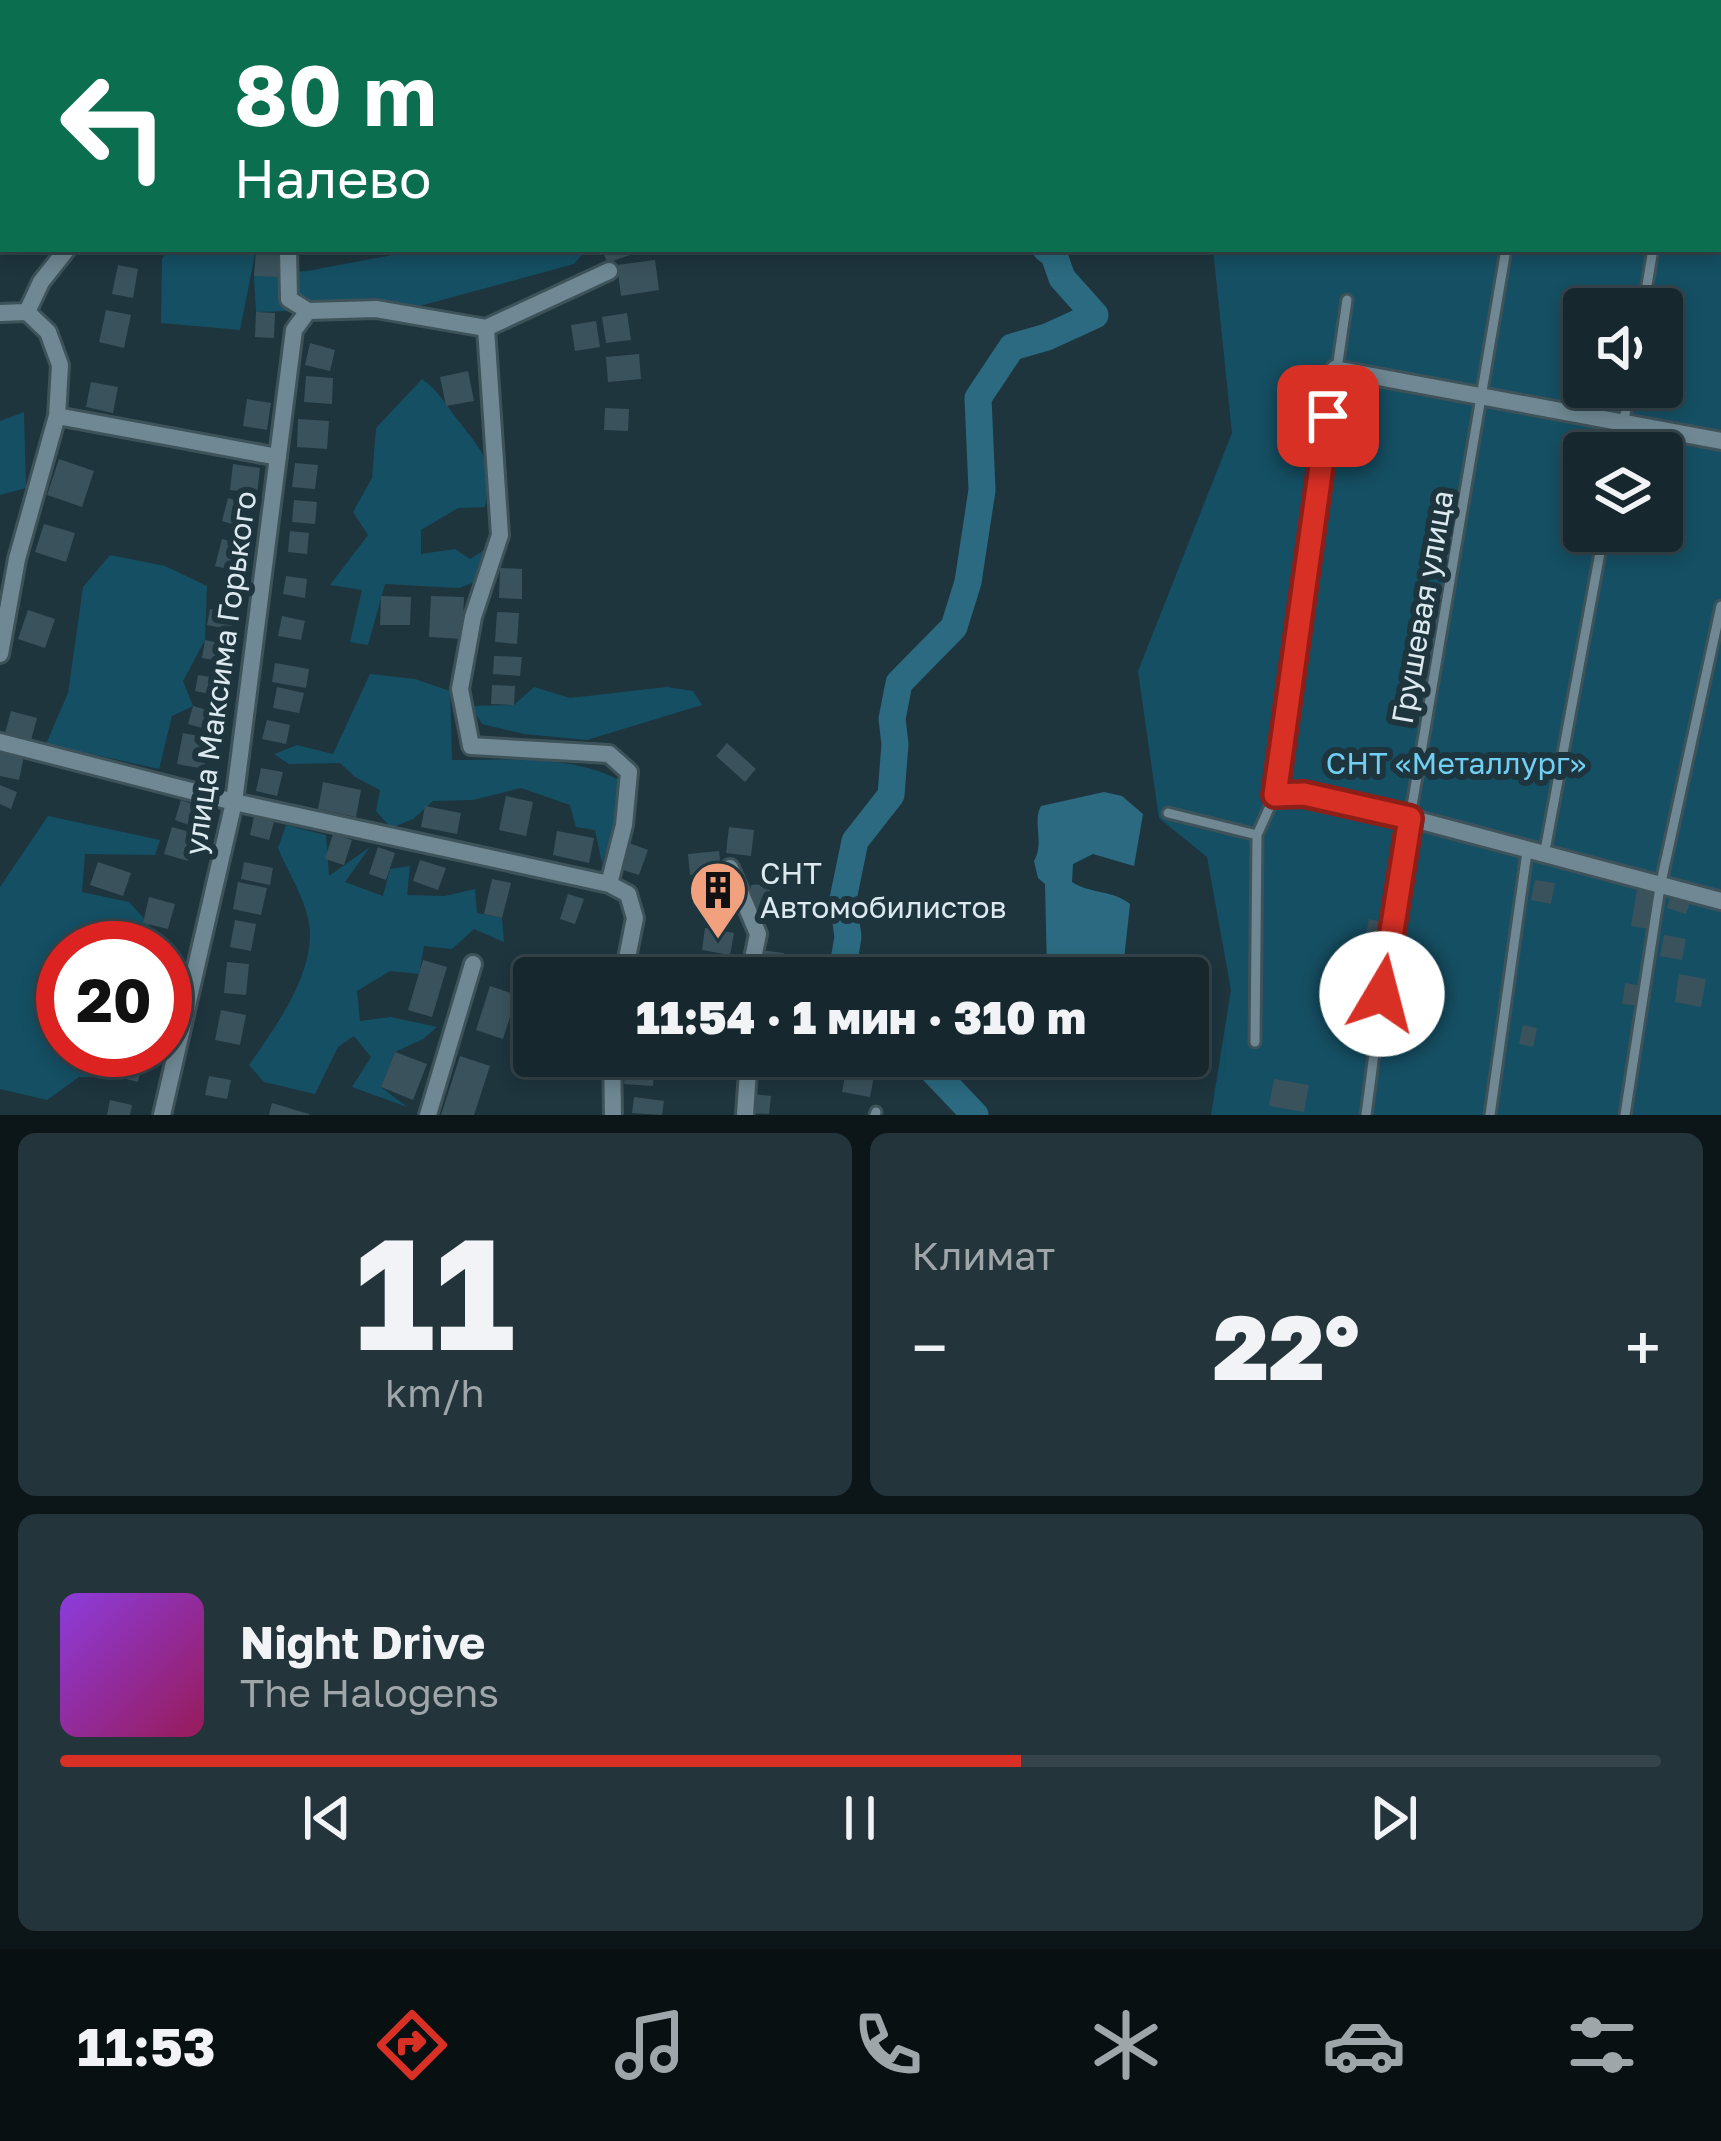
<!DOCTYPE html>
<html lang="ru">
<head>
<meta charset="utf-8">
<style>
	:root { --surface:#16282e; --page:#23343a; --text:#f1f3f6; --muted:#9ea6aa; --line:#35444a; --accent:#d93025 }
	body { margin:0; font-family:"Golos Text",sans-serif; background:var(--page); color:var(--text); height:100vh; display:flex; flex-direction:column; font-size:45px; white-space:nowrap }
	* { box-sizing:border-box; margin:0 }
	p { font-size:39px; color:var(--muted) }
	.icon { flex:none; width:66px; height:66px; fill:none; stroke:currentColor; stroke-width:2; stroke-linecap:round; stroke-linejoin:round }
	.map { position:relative; height:1115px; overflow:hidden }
	.panel { display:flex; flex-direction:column; gap:18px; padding:18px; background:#0c1619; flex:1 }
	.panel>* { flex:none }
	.top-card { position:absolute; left:0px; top:0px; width:1722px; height:252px; box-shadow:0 6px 18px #0003,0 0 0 3px var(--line); background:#0b6e4f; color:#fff; overflow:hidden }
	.controls { position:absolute; left:1563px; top:288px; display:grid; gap:24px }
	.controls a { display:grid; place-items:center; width:120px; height:120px; border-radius:12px; background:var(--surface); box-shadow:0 6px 18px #0003,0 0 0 3px var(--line); font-size:60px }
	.speed { position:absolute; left:36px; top:921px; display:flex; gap:24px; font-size:60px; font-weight:700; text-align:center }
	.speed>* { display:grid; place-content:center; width:156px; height:156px; border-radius:50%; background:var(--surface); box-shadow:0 6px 18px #0003,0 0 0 3px var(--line); line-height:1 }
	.speed .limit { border:18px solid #d22; background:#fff; color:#111 }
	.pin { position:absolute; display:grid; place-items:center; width:102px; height:102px; color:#fff; margin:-51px; border-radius:24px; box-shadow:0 6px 18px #0006 }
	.me { position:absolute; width:132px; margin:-66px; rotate:8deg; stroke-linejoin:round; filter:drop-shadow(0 0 9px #0008) }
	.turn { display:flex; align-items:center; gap:42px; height:252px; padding:0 36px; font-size:54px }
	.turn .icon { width:156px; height:156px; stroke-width:2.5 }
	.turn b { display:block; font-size:84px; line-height:102px }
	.big { font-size:90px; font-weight:800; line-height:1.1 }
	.panel .tile { flex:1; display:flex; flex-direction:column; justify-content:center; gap:18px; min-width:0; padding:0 42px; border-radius:18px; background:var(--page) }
	.panel .dial { align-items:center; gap:0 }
	.dial b { font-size:156px; line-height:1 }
	.song { display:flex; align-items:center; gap:36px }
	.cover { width:144px; height:144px; border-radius:18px; background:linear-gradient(135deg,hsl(270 70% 55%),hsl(330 70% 35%)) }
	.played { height:12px; border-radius:6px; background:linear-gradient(90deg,var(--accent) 60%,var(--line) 60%) }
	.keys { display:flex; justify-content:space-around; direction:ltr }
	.heat { display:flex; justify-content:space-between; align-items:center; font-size:66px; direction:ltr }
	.panel .tiles { flex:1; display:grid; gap:18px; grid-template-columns:1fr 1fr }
	.tile:last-child { grid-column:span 2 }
	.trip { position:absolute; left:513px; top:957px; width:696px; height:120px; border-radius:12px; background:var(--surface); box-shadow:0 6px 18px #0003,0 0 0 3px var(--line); font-weight:800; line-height:120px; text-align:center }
	.menu { display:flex; height:192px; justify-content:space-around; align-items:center; background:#091012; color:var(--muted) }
	.menu .icon { width:84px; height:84px }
	.menu .on { color:var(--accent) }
	.menu b { font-size:54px; color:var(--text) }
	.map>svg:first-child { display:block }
	.green { fill:#154f63; fill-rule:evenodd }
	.water { fill:#2b6a80 }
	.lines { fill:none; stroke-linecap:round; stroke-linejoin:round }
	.river { stroke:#2b6a80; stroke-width:27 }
	.building { fill:#3a525c }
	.service-casing { stroke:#3e525a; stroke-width:15 }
	.minor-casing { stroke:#3e525a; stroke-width:22 }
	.service { stroke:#6f8893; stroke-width:9 }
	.minor { stroke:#6f8893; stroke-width:16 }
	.route-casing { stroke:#8d1f18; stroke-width:30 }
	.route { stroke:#d93025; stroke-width:21 }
	.labels { text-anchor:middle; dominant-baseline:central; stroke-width:12; stroke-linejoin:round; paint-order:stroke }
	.street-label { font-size:30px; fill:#dceaf0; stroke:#1e353e }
	.park-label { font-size:30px; fill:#70cff2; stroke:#1e353e }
	.poi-label { font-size:30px; fill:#dceaf0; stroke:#1e353e; text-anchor:start }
</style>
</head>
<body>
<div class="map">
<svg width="1721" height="1115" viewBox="0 0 1721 1115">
	<rect width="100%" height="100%" fill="#1e353e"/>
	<!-- green -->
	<path class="green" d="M1124,0H1721V1115H1211L1231,990L1207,857L1159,818L1138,671L1232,433L1213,249H1719V3ZM1584,309H1662V387H1584ZM1584,453H1662V531H1584Z
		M167,249H256L240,330L161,323L162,259Z
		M424,249H587L574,264L416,307L256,312L254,276L307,271Z
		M422,379C441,393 447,407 461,424C488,459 492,461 485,507L458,508L421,530V554L455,549L470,559L486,549V578L459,588L385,584L368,645L350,642L362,590L330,585L368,535L353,512L372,478L376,428Z
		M24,412L26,488L0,495V421Z
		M110,555L165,566L207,586L205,640L183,681L193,706L172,716L159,769L46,744L68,693L83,587Z
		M370,674L415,679L450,691L452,760C507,760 569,754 619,780L616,823L602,863L595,830L576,827L570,805L521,788L473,800L433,801L413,819L391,828L376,811L380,790L355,777L340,763L289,764L274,754L297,745L333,754Z
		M534,687L570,698L667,687L693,691L702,705L587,740L524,734L482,724L471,706L514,705Z
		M48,816L160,840L155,855L85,854L82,892L129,902L150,925L126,933H79L109,948H63V1050H84L82,1056L104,1077H79L47,1100L0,1089V887Z
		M286,825L326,835L329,876L370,847L345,882L383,896L390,869L410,866L407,895L445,896L475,889L477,913L502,918L504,942L474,929L452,949L424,946L419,974L390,971L357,991L360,1021L391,1017L437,1027L423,1039L395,1052L381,1087L407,1107L352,1087L371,1057L354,1036L338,1047L315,1094L264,1082L249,1065C275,1028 320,967 308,918C303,895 287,870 278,848Z"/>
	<!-- water -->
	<path class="water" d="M1104,792L1122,796L1143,814L1134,866L1093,854L1073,864L1072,882C1090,894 1113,890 1130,904L1122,978H1062L1047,972L1045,884L1038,878L1034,861C1045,843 1032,821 1041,806Z"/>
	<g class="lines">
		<!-- river -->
		<path class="river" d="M841,978L848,937L843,899L855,841L891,795L895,744L892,719L899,683L954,627L968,582L982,490L978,398L1012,347L1047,337L1095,315L1062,278L1054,255L1046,249
			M919,1056L975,1115"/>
	</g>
	<!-- building -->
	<path class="building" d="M602,249H628L630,255L607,263Z
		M256,251L280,252L278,277L254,276Z
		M655,260L659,290L621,296L617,265Z
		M118,265L138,269L133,298L112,294Z
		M106,310L131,315L124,348L99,342Z
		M256,312L275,313L274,338L255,337Z
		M627,313L631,340L606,343L602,317Z
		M596,321L600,347L575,351L571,325Z
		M310,343L335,350L330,371L305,365Z
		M639,354L641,379L608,382L606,357Z
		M468,371L474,401L446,406L440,377Z
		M306,376L333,378L332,404L304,402Z
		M91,382L118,387L113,413L86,407Z
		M247,399L271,403L267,430L243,426Z
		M605,408L629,409L628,431L604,430Z
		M298,419L329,421L327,449L297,447Z
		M59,459L94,471L82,507L47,495Z
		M295,463L318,465L315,489L292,487Z
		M233,464L260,468L257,493L230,490Z
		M228,498L256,506L249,529L222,521Z
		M294,500L317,502L315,524L292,522Z
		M44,524L75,533L66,562L35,552Z
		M290,531L309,533L307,554L288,552Z
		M222,539L248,546L241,572L215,566Z
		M500,568L522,569V599L499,598Z
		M286,576L307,579L305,598L283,594Z
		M381,596L411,597L410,625H380Z
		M431,596L464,597L462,639L429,637Z
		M210,609L234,614L231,630L207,625Z
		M28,610L55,619L45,648L18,639Z
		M497,612L519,613L517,644L495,642Z
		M282,616L305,621L301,640L278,636Z
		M205,640L229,645L226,662L202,658Z
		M494,656L522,657L520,676L493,674Z
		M275,663L309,669L306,688L272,682Z
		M198,675L223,679L220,696L195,691Z
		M492,685L515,686L514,705L491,704Z
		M277,687L304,693L299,713L273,708Z
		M193,706L214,712L210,730L188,724Z
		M11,711L37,718L30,744L4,737Z
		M267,720L290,725L286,744L262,739Z
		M183,733L209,738L204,769L177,764Z
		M727,743L756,769L745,782L716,756Z
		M0,750L24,756L19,780L0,776Z
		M261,768L283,772L277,796L256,791Z
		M323,782L361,790L356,817L318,809Z
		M0,785L17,792L11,809L0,804Z
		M506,796L533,802L526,836L499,830Z
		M181,800L201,807L194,827L175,820Z
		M425,806L461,813L457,834L421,827Z
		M254,817L274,822L269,840L250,835Z
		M172,827L196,834L188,861L164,854Z
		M729,827L754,830L751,856L726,853Z
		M557,831L594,838L589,863L553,855Z
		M333,834L352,840L344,865L325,859Z
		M629,843L648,850L639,875L620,869Z
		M378,847L395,853L386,880L369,874Z
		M719,851L721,871L690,875L688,854Z
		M420,860L446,868L438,890L413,881Z
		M98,862L131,873L123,896L90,885Z
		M244,862L273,868L270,885L241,879Z
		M492,879L511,883L502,918L484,914Z
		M1535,880L1555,883L1551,904L1531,900Z
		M238,882L267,888L261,915L233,909Z
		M770,884V909H751V885Z
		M1637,888L1655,891L1649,929L1631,926Z
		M1671,893L1691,900L1686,914L1667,908Z
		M568,894L584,899L575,924L560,919Z
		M149,897L175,904L168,929L143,923Z
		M1369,919L1392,924L1386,954L1363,949Z
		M235,920L256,924L251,951L230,947Z
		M705,928L734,933L730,955L702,950Z
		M1664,935L1686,939L1682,960L1660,956Z
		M759,950L784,953L780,976L757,972Z
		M697,954L735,961L732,976L695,969Z
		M562,956L575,959L573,968L581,970L580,978L558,975Z
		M423,960L447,967L432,1017L408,1010Z
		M227,962L249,964L246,995L224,993Z
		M1679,974L1706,979L1701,1007L1675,1002Z
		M1625,983L1644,986L1642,1006L1622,1004Z
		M490,986L517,995L503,1039L476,1030Z
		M221,1010L246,1015L240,1045L215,1040Z
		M1523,1025L1537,1028L1533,1047L1519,1044Z
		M124,1051L144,1056L138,1082L118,1077Z
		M395,1052L427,1064L413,1100L381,1087Z
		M460,1056L490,1066L474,1115H441Z
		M626,1056H655L653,1086L624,1084Z
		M847,1066L875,1071L870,1097L842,1092Z
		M209,1076L231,1080L227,1099L205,1095Z
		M1274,1079L1309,1085L1304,1112L1269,1106Z
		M754,1094L771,1096L769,1114L753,1113Z
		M634,1097L664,1101L662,1115L632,1113Z
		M110,1100L132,1105L130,1115H107Z
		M272,1103L309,1114V1115H269Z"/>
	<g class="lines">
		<!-- service casing -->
		<g class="service-casing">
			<path id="service" d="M1547,3V0
				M1694,3L1695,0
				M1643,309L1653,249
				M1618,453L1630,387
				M1168,813L1257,835
				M1544,856L1604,531
				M1255,1042L1257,835L1275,795L1347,300
				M875,1115L876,1112
				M1366,1115L1387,954L1506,249
				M1490,1115L1527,852
				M1625,1115L1660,887L1721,606"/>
		</g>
		<!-- minor casing -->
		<g class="minor-casing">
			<path id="minor" d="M1343,0L1352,3
				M0,63L3,64
				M1719,91L1721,92
				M308,311L376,309L486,328L609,271
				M0,313L27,312
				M486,328L500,535L473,617L460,689L471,746L609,754L629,772L624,825L609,884
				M1335,369L1721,441
				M57,416L278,457
				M0,654L17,559L57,416L60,365L48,332L27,312L41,282L67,249
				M0,742L234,802L609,884L628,894L635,918L623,978
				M1275,795L1304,794L1410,818L1721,901
				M730,868L758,934L749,978
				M612,1056L613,1115
				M162,1115L234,802L294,330L308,311L289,299L288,249
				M428,1115L473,964
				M745,1115L749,1056"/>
		</g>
		<!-- service -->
		<use href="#service" class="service"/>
		<!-- minor -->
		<use href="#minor" class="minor"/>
	</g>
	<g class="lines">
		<!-- route casing -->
		<g class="route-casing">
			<path id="route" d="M1328,416L1275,795L1304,794L1410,818L1382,994"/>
		</g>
		<!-- route -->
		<use href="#route" class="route"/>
	</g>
	<!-- icons -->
	<defs>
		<g id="building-pin" transform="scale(3)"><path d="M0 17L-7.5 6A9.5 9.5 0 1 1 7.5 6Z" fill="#f1a17d" stroke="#1e353e"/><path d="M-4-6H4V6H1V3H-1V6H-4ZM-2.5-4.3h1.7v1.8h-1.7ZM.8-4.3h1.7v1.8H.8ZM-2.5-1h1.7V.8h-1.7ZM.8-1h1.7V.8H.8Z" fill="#111"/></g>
	</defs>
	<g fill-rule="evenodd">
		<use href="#building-pin" x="718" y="890"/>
	</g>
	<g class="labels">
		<!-- street labels -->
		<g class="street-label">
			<text transform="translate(1422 607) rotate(-80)">Грушевая улица</text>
			<text transform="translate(220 673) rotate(-82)">улица Максима Горького</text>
		</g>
		<!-- park labels -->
		<g class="park-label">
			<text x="1456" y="763">СНТ «Металлург»</text>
		</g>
		<!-- poi labels -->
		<g class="poi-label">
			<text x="760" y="873">СНТ<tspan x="760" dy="34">Автомобилистов</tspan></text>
		</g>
	</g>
</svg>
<div class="controls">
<a><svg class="icon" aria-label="sound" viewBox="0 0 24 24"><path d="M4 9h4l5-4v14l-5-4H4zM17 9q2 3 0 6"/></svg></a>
<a><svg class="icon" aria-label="layers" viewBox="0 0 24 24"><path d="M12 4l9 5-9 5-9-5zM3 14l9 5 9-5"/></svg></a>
</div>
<div class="speed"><div class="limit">20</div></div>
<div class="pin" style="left:1328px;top:416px;background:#d93025"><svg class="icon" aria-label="arrive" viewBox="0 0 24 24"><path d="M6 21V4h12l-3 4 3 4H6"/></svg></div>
<svg class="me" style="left:1382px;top:994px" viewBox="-20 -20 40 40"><circle r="19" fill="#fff"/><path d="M0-13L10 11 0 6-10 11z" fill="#d93025"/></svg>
<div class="trip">11:54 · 1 мин · 310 m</div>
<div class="top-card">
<div class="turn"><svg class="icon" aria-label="left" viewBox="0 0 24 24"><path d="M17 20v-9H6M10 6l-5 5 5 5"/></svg><div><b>80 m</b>Налево</div></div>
</div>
</div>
<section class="panel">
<div class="tiles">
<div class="tile dial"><b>11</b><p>km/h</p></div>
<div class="tile"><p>Климат</p>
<div class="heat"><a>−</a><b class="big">22°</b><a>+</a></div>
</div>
<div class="tile">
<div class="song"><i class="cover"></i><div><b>Night Drive</b><p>The Halogens</p></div></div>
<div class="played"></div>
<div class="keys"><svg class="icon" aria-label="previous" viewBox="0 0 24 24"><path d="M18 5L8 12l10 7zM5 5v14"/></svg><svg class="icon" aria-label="pause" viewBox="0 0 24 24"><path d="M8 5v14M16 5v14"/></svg><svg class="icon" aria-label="next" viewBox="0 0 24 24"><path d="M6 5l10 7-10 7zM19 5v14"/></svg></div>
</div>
</div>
</section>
<nav class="menu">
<b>11:53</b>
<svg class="icon on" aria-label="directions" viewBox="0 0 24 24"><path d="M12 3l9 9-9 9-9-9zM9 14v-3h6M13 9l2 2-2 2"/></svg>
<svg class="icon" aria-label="music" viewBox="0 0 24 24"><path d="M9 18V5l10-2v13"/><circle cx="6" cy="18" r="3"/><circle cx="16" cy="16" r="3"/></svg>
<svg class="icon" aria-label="phone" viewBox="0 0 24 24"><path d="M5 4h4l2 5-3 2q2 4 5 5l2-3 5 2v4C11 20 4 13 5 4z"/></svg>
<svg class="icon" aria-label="climate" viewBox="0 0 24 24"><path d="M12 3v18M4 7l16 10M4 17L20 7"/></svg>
<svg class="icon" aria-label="car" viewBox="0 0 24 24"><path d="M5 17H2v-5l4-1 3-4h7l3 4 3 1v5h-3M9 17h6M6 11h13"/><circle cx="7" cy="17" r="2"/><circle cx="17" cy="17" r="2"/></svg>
<svg class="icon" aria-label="filters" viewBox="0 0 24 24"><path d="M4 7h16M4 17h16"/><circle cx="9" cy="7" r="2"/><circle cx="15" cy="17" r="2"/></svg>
</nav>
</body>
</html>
